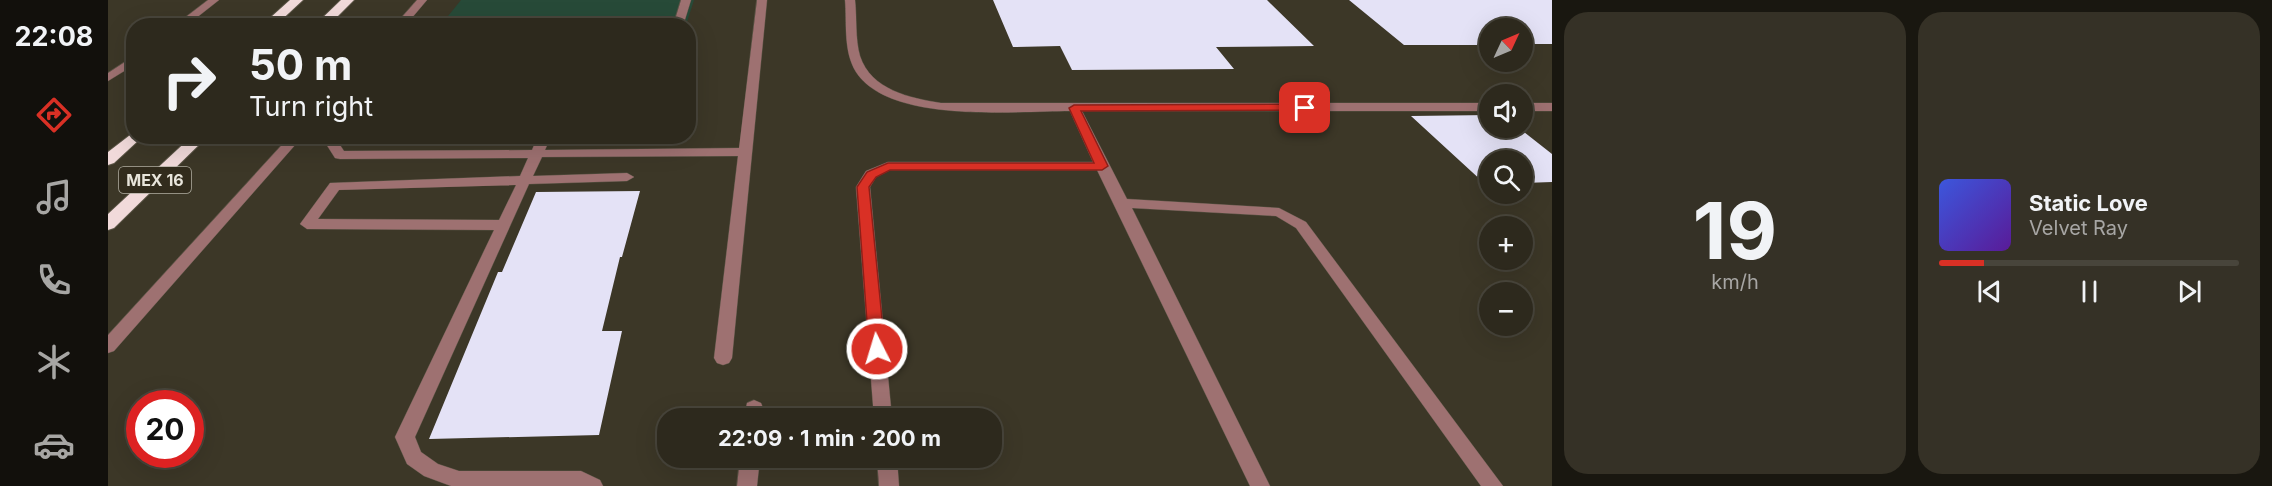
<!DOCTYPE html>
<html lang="en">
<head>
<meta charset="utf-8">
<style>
	:root { --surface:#2d291d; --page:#353126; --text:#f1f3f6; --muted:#a7a6a4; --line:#48453b; --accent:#d93025 }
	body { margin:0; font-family:Inter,sans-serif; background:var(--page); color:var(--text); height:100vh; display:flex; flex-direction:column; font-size:22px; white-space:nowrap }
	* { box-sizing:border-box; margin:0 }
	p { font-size:20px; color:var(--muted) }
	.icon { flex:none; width:33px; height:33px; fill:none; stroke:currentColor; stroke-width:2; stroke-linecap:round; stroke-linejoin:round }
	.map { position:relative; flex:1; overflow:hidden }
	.side { display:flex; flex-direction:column; gap:12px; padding:12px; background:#191710; width:720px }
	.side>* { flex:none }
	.guide { position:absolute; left:18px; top:18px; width:570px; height:126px; border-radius:24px; box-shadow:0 6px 24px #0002,0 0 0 2px var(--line); background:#2d291d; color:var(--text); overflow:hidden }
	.needle { width:39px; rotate:46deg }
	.tools { position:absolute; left:1371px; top:18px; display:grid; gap:12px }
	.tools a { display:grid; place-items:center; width:54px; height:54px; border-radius:50%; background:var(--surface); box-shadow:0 6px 24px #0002,0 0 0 2px var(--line); font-size:30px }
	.speed { position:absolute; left:18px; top:390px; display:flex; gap:12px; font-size:30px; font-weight:700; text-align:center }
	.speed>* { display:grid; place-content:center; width:78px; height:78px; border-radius:50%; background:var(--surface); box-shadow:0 6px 24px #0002,0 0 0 2px var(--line); line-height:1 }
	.speed .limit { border:9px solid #d22; background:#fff; color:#111 }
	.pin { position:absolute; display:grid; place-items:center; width:51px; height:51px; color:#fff; margin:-26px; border-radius:12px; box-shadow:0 3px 9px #0006 }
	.me { position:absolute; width:66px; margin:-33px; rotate:355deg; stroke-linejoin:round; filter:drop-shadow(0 0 4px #0008) }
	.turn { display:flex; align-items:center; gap:21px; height:126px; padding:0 24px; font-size:27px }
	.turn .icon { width:78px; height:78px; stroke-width:2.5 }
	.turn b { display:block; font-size:42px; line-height:51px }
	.side .tile { flex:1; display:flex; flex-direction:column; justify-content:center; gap:9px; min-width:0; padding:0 21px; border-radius:24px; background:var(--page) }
	.side .dial { align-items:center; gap:0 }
	.dial b { font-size:78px; line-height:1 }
	.song { display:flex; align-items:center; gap:18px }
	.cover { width:72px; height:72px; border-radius:9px; background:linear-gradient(135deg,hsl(230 70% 55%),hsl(270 70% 35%)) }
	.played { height:6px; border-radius:3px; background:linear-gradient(90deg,var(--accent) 15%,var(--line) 15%) }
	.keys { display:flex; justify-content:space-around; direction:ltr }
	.side .tiles { flex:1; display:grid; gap:12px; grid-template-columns:repeat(2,1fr) }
	.trip { position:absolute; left:549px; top:408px; width:345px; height:60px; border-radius:24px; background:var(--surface); box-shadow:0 6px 24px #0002,0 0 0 2px var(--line); font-weight:700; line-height:60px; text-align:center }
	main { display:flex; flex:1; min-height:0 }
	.dock { display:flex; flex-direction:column; width:108px; justify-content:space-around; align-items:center; background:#12100c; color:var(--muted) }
	.dock .icon { width:42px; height:42px }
	.dock .on { color:var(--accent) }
	.dock b { font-size:27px; color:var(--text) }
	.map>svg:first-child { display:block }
	.green { fill:#274a38 }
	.building { fill:#e4e2f6 }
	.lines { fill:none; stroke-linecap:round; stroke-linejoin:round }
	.minor-casing { stroke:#585344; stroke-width:1 }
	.highway-casing { stroke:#585344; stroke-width:2 }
	.minor { fill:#9e7171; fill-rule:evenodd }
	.highway { fill:#f1dada; fill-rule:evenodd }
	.route { fill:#d93025; stroke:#8d1f18; stroke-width:1.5 }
	.labels { text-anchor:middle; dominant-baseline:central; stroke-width:6; stroke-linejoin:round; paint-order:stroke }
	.shield { fill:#322c1d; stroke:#b1aea2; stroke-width:1.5 }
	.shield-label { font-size:16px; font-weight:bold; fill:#e8e5db }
</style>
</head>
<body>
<main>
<nav class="dock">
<b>22:08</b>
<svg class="icon on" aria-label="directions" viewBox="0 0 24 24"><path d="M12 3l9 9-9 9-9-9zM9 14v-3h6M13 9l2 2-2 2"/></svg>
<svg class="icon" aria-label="music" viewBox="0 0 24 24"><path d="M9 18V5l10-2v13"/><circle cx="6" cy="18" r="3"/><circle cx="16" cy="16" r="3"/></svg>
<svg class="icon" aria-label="phone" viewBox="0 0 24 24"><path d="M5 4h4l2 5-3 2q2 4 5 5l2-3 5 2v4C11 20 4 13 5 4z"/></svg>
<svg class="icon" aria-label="climate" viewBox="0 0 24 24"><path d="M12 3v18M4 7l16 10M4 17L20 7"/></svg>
<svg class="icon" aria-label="car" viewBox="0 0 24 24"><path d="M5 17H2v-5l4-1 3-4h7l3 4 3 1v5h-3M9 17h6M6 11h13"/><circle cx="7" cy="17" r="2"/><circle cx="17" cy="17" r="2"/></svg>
</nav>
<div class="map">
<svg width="1444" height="486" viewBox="0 0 1444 486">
	<rect width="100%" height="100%" fill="#3c3727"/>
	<!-- green -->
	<path class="green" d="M353,0H586L578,25L332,26Z"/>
	<!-- building -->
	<path class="building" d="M885,0H1159L1206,46L1108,47L1126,69L964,70L952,46L905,47Z
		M1241,0H1444V44H1414V28H1382V45H1296Z
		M1382,115V128H1411L1444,154V182L1414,183V160H1382V183H1376L1303,116Z
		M532,191L514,257H512L494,331H514L491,435L321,439L390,272H394L428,192Z"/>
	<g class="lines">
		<!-- minor casing -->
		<g class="minor-casing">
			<path id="minor" d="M100,0H111L78,26H66Z
				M309,0H319L297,26H286Z
				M573,0H583L575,26H565Z
				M649,0H659L624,358L621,363L615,365L609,363L606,358L630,156L434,157L425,176L519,173L526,177L519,181L421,184L307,437L313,452L330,464L351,471H473L492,480L495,486H343L316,476L299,464L287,437L386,230L199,229L192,224L222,183L412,176L420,158L232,159L227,158L213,136H226L236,151L424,150L430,136H443L437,150L631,148ZM408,185L391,220L210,219L231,190Z
				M737,0H747C749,18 747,38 752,56C763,90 802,98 833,103H1382V111H974L1019,199L1171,208L1198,222L1395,486H1373L1188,228L1168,216L1024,208L1162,486H1142L989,170H782L768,177L762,187L784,418H766L748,187L758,171L780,162H985L962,111C906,111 782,124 748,72C735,51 739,23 737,0Z
				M26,56V65L0,81V73Z
				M1414,103H1444V111H1414Z
				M182,136H195L6,351L0,353V335Z
				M646,400L653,403L655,408L654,418H636L639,403Z
				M632,458H652L649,486H629Z
				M769,458H789L791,486H771Z"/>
		</g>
		<!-- highway casing -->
		<g class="highway-casing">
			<path id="highway" d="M182,0H195L167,26H153Z
				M233,0H246L220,26H206Z
				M26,132V136H34L32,139L6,163L0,165V152Z
				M84,136H100L6,228L0,230V214Z"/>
		</g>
		<!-- minor -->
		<use href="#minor" class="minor"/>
		<!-- highway -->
		<use href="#highway" class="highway"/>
	</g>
	<!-- route -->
	<path class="route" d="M1197,104L1201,105V110L973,111L1000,166L994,170H782L768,177L761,187L777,349L775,353H763L761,349L749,187L759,172L780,163H986L961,108L966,105Z"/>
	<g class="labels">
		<!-- shield labels -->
		<rect class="shield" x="11" y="167" width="72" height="26" rx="4.5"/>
		<g class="shield-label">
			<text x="47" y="180">MEX 16</text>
		</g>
	</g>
</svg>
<div class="tools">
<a><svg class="needle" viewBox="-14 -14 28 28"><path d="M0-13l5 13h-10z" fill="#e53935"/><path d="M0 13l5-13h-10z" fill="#a7a6a4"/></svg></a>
<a><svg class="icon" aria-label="sound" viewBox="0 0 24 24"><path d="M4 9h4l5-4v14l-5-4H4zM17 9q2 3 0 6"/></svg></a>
<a><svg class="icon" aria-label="search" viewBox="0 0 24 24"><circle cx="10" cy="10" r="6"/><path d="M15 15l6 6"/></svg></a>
<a>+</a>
<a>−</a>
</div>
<div class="speed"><div class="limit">20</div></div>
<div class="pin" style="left:1197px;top:108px;background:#d93025"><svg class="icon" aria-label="arrive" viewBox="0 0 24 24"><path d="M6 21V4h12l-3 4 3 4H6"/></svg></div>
<svg class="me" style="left:769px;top:349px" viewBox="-20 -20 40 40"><circle r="17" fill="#d93025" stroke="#fff" stroke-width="3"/><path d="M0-11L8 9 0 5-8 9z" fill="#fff"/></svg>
<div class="trip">22:09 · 1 min · 200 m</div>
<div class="guide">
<div class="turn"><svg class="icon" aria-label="right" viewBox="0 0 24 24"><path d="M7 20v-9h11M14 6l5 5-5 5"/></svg><div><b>50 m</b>Turn right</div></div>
</div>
</div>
<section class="side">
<div class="tiles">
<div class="tile dial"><b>19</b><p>km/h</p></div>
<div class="tile">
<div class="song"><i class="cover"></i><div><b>Static Love</b><p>Velvet Ray</p></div></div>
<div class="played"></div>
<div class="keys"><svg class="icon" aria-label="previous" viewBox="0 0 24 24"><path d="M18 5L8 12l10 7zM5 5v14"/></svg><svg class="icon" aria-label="pause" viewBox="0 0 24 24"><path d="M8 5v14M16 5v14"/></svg><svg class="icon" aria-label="next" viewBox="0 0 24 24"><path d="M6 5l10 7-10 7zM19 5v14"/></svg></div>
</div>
</div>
</section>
</main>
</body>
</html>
